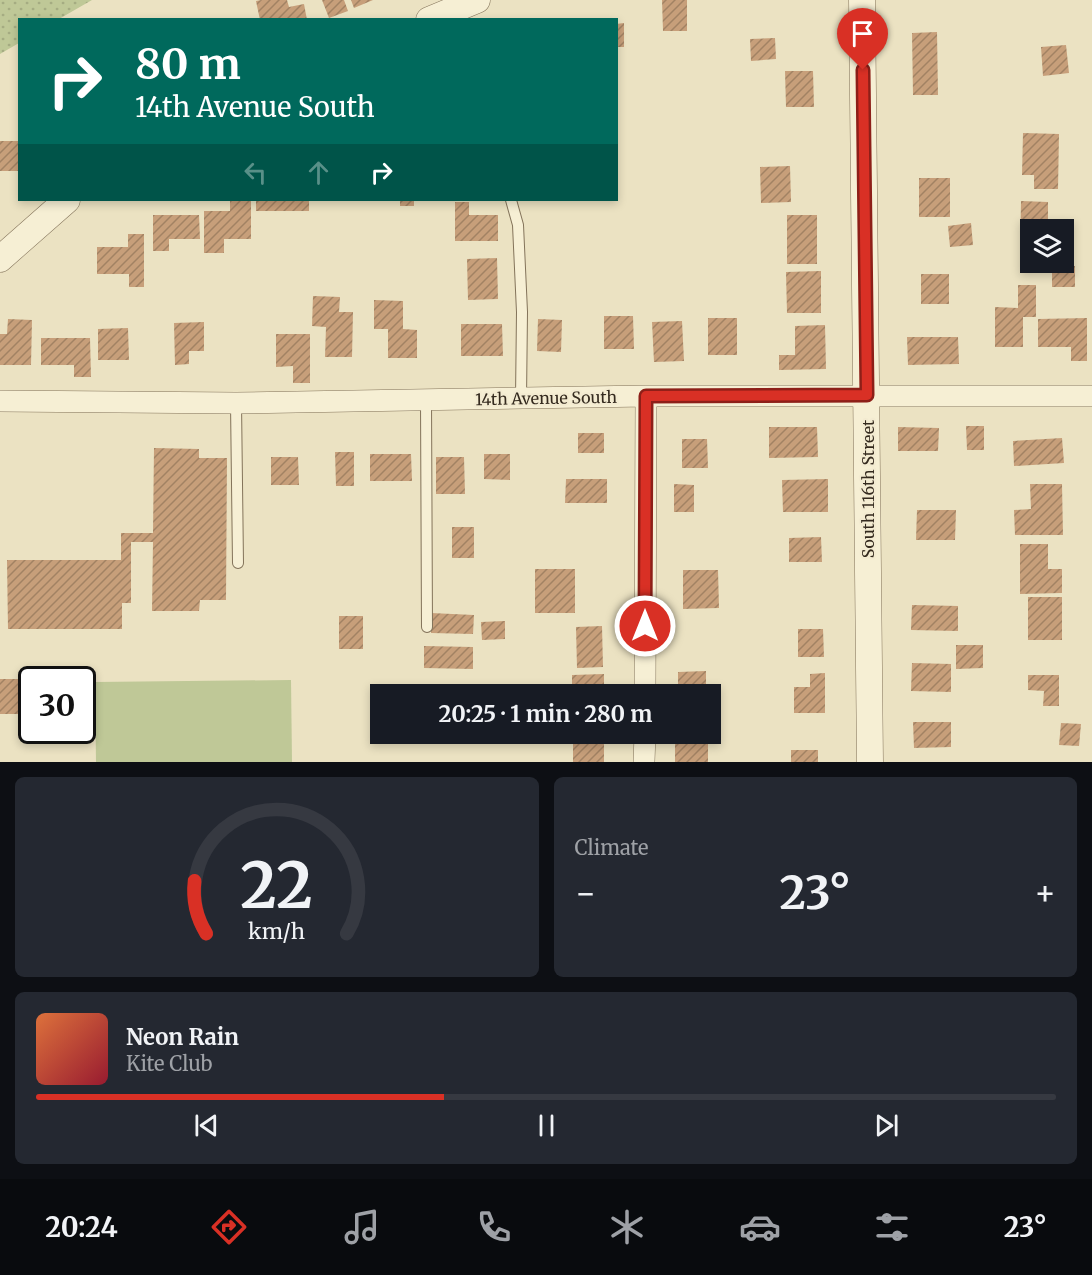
<!DOCTYPE html>
<html lang="en">
<head>
<meta charset="utf-8">
<style>
	:root { --surface:#171b24; --page:#242831; --text:#f1f3f6; --muted:#9ea1a6; --line:#363941; --accent:#d93025 }
	body { margin:0; font-family:Merriweather,serif; background:var(--page); color:var(--text); height:100vh; display:flex; flex-direction:column; font-size:22px; white-space:nowrap }
	* { box-sizing:border-box; margin:0 }
	p { font-size:20px; color:var(--muted) }
	.icon { flex:none; width:33px; height:33px; fill:none; stroke:currentColor; stroke-width:2; stroke-linecap:round; stroke-linejoin:round }
	.map { position:relative; height:762px; overflow:hidden }
	.drawer { display:flex; flex-direction:column; gap:15px; padding:15px; background:#0d0f14; flex:1 }
	.drawer>* { flex:none }
	.top-card { position:absolute; left:18px; top:18px; width:600px; height:183px; border-radius:0px; box-shadow:0 3px 9px #0003; background:#00695c; color:#fff; overflow:hidden }
	.fabs { position:absolute; left:1020px; top:219px; display:grid; gap:12px }
	.fabs a { display:grid; place-items:center; width:54px; height:54px; border-radius:0px; background:var(--surface); box-shadow:0 3px 9px #0003; font-size:30px }
	.speed { position:absolute; left:18px; top:666px; display:flex; gap:12px; font-size:30px; font-weight:700; text-align:center }
	.speed>* { display:grid; place-content:center; width:78px; height:78px; border-radius:50%; background:var(--surface); box-shadow:0 3px 9px #0003; line-height:1 }
	.speed .limit { border:3px solid #111; border-radius:9px; background:#fff; color:#111 }
	.pin { position:absolute; display:grid; place-items:center; width:51px; height:51px; color:#fff; margin:-62px -26px; border-radius:50% 50% 50% 0; rotate:-45deg; box-shadow:0 0 6px #0007 }
	.pin .icon { rotate:45deg }
	.me { position:absolute; width:66px; margin:-33px; rotate:0deg; stroke-linejoin:round; filter:drop-shadow(0 0 4px #0008) }
	.turn { display:flex; align-items:center; gap:21px; height:126px; padding:0 18px; font-size:27px }
	.turn .icon { width:78px; height:78px; stroke-width:2.5 }
	.turn b { display:block; font-size:42px; line-height:51px }
	.lanes { display:flex; align-items:center; height:57px; padding:0 18px; background:#0003; justify-content:center; gap:30px; direction:ltr }
	.lanes .off { opacity:.35 }
	.big { font-size:45px; font-weight:700; line-height:1.1 }
	.drawer .card { flex:1; display:flex; flex-direction:column; justify-content:center; gap:9px; min-width:0; padding:0 21px; border-radius:9px; background:var(--page) }
	.drawer .dial { align-items:center; gap:0 }
	.dial svg { height:156px; overflow:visible; fill:none; stroke:var(--line); stroke-width:7; stroke-linecap:round; text-anchor:middle }
	.dial text { fill:var(--text); stroke:none }
	.song { display:flex; align-items:center; gap:18px }
	.cover { width:72px; height:72px; border-radius:9px; background:linear-gradient(135deg,hsl(20 70% 55%),hsl(350 70% 35%)) }
	.played { height:6px; border-radius:3px; background:linear-gradient(90deg,var(--accent) 40%,var(--line) 40%) }
	.keys { display:flex; justify-content:space-around; direction:ltr }
	.heat { display:flex; justify-content:space-between; align-items:center; font-size:33px; direction:ltr }
	.drawer .tiles { flex:1; display:grid; gap:15px; grid-template-columns:1fr 1fr }
	.card:last-child { grid-column:span 2 }
	.trip { position:absolute; left:370px; top:684px; width:351px; height:60px; border-radius:0px; background:var(--surface); box-shadow:0 3px 9px #0003; font-weight:700; line-height:60px; text-align:center }
	.tab-bar { display:flex; height:96px; justify-content:space-around; align-items:center; background:#090b0e; color:var(--muted) }
	.tab-bar .icon { width:42px; height:42px }
	.tab-bar .selected { color:var(--accent) }
	.tab-bar b { font-size:27px; color:var(--text) }
	.map>svg:first-child { display:block }
	.grass { fill:url(#grass-dots) }
	.pitch { fill:#bfc897 }
	.building { fill:url(#building-hatch) }
	.lines { fill:none; stroke-linecap:round; stroke-linejoin:round }
	.service-casing { stroke:#83735a; stroke-width:12 }
	.minor-casing { stroke:#83735a; stroke-width:22 }
	.tertiary-casing { stroke:#83735a; stroke-width:27 }
	.service { stroke:#f6efd4; stroke-width:10 }
	.minor { stroke:#f6efd4; stroke-width:21 }
	.tertiary { stroke:#f6efd4; stroke-width:26 }
	.route-casing { stroke:#8d1f18; stroke-width:15 }
	.route { stroke:#d93025; stroke-width:10 }
	.labels { text-anchor:middle; dominant-baseline:central; stroke-width:4.5; stroke-linejoin:round; paint-order:stroke }
	.street-label { font-size:16px; fill:#342a1e; stroke:#f3ebd1 }
</style>
</head>
<body>
<div class="map">
<svg width="1092" height="762" viewBox="0 0 1092 762">
	<defs>
		<pattern id="grass-dots" width="8" height="8" patternUnits="userSpaceOnUse" patternTransform="scale(1.5)"><rect width="8" height="8" fill="#bfc897"/><path d="M2 2h.1M6 6h.1" fill="none" stroke="#a5ac82" stroke-width="1.8" stroke-linecap="round"/></pattern>
		<pattern id="building-hatch" width="6" height="6" patternUnits="userSpaceOnUse" patternTransform="scale(1.5)"><rect width="6" height="6" fill="#c79f7a"/><path d="M-1 1l2-2M0 6l6-6M5 7l2-2" fill="none" stroke="#a28263"/></pattern>
	</defs>
	<rect width="100%" height="100%" fill="#ebe2c2"/>
	<!-- grass -->
	<path class="grass" d="M0,0H92L59,19L20,20L19,43L0,54Z"/>
	<!-- pitch -->
	<path class="pitch" d="M291,680L292,762H96L95,682Z"/>
	<!-- building -->
	<path class="building" d="M261,0H287L289,7L304,4L307,20H260L256,1Z
		M322,0H344L348,11L329,18Z
		M351,0H373L354,8Z
		M662,0H687V31H663Z
		M624,23V47H616V24Z
		M937,32L938,95H913L912,33Z
		M775,38L776,59L751,61L750,39Z
		M1066,45L1069,73L1043,76L1041,47Z
		M785,71H813L814,107H786Z
		M1023,133L1059,134L1058,189H1034V175H1022Z
		M0,141H20V171H0Z
		M790,166L791,202L761,203L760,167Z
		M919,178H950V217H919Z
		M230,200H251V239H224V253H204V211H230Z
		M256,200H309V211H256Z
		M400,200H414V206H400Z
		M1021,201L1048,202V230H1030V259L1020,258Z
		M455,202H469V215H498V241H455Z
		M153,215H199L200,239H169V251H153Z
		M787,215H817V264H787Z
		M971,223L973,245L950,247L948,226Z
		M128,234H144V287H129V274H97V247H128Z
		M497,258L498,299L468,300L467,259Z
		M1075,266V287H1052V267Z
		M821,271V313H787L786,272Z
		M921,274H949V304H921Z
		M1018,285H1036V317H1023V347H995V307L1018,308Z
		M313,296L340,297L339,312H353L352,357H325L326,327L312,326Z
		M374,300L403,301V329L417,330V358H388V329H374Z
		M604,316H633L634,349H604Z
		M708,318H737V355H708Z
		M1087,318V361H1071V347H1038V319Z
		M8,319L32,320L31,365H0V334H7Z
		M538,319L562,320L561,352L537,351Z
		M682,321L684,361L654,362L652,322Z
		M204,322V351H189V364L175,365L174,323Z
		M461,324H502L503,356H461Z
		M825,325L826,369L779,370V355H795V326Z
		M128,328L129,360H98V329Z
		M276,334H310V383H293V366L276,367Z
		M907,337H958L959,364L908,365Z
		M41,338H90L91,377H74V365H41Z
		M966,426H984V450H967Z
		M769,427H817L818,457L769,458Z
		M898,427L939,428L938,451H898Z
		M578,433H604V453H578Z
		M1062,438L1064,463L1014,466L1013,441Z
		M682,439H707L708,468H682Z
		M154,448L199,449V458H227L226,600H200L199,611H152L153,542H131V603H122V629H8L7,560H121V533H153Z
		M335,452H354V486H336Z
		M370,454H411L412,481H370Z
		M484,454H510V480L484,479Z
		M271,457H298L299,485H271Z
		M436,457H464L465,494H436Z
		M566,479H607V503H565Z
		M828,479V512H783L782,480Z
		M674,484L694,485V512H674Z
		M1030,484H1062L1063,535H1015L1014,510L1031,509Z
		M917,510H956L955,540H916Z
		M452,527H474V558H452Z
		M821,537L822,562H789V538Z
		M1020,544H1048V569H1062V593L1020,594Z
		M535,569H575V613H535Z
		M683,570H718L719,608L683,609Z
		M1028,597H1062V640H1028Z
		M912,605L958,606V631L911,630Z
		M431,613L474,615L473,634L431,633Z
		M339,616H363V649H339Z
		M505,621V639L482,640L481,622Z
		M602,626L603,667L577,668L576,627Z
		M798,629H823L824,657H798Z
		M956,645H983V668L956,669Z
		M424,646L473,647V669L424,668Z
		M912,663L951,664V692L911,691Z
		M706,671V687H720L721,718H711V694H678V672Z
		M825,673V713H794V687H810V674Z
		M604,674V694H572V675Z
		M1028,675H1059V706H1043L1044,691L1028,690Z
		M0,679H27L28,714H0Z
		M533,685L534,694H497L496,686Z
		M913,722H951V747L914,748Z
		M1061,723L1081,724L1079,746L1059,745Z
		M573,734H604V762H573Z
		M675,734H708V762H675Z
		M791,750H818V762H791Z"/>
	<g class="lines">
		<!-- service casing -->
		<g class="service-casing">
			<path id="service" d="M511,200L518,225L522,312L521,398
				M426,400L427,627
				M236,403L238,563"/>
		</g>
		<!-- minor casing -->
		<g class="minor-casing">
			<path id="minor" d="M0,401L236,403L646,396H1092
				M645,694L646,396
				M644,762L645,734"/>
		</g>
		<!-- tertiary casing -->
		<g class="tertiary-casing">
			<path id="tertiary" d="M862,0L870,762
				M429,20L477,0
				M0,259L67,200"/>
		</g>
		<!-- service -->
		<use href="#service" class="service"/>
		<!-- minor -->
		<use href="#minor" class="minor"/>
		<!-- tertiary -->
		<use href="#tertiary" class="tertiary"/>
	</g>
	<g class="lines">
		<!-- route casing -->
		<g class="route-casing">
			<path id="route" d="M645,626L646,396L867,395L863,70"/>
		</g>
		<!-- route -->
		<use href="#route" class="route"/>
	</g>
	<g class="labels">
		<!-- street labels -->
		<g class="street-label">
			<text transform="translate(546 398) rotate(-1)">14th Avenue South</text>
			<text transform="translate(868 489) rotate(-90)">South 116th Street</text>
		</g>
	</g>
</svg>
<div class="fabs">
<a><svg class="icon" aria-label="layers" viewBox="0 0 24 24"><path d="M12 4l9 5-9 5-9-5zM3 14l9 5 9-5"/></svg></a>
</div>
<div class="speed"><div class="limit">30</div></div>
<div class="pin" style="left:863px;top:70px;background:#d93025"><svg class="icon" aria-label="arrive" viewBox="0 0 24 24"><path d="M6 21V4h12l-3 4 3 4H6"/></svg></div>
<svg class="me" style="left:645px;top:626px" viewBox="-20 -20 40 40"><circle r="17" fill="#d93025" stroke="#fff" stroke-width="3"/><path d="M0-11L8 9 0 5-8 9z" fill="#fff"/></svg>
<div class="trip">20:25 · 1 min · 280 m</div>
<div class="top-card">
<div class="turn"><svg class="icon" aria-label="right" viewBox="0 0 24 24"><path d="M7 20v-9h11M14 6l5 5-5 5"/></svg><div><b>80 m</b>14th Avenue South</div></div>
<div class="lanes"><svg class="icon off" aria-label="left" viewBox="0 0 24 24"><path d="M17 20v-9H6M10 6l-5 5 5 5"/></svg><svg class="icon off" aria-label="ahead" viewBox="0 0 24 24"><path d="M12 20V5M6 11l6-6 6 6"/></svg><svg class="icon" aria-label="right" viewBox="0 0 24 24"><path d="M7 20v-9h11M14 6l5 5-5 5"/></svg></div>
</div>
</div>
<section class="drawer">
<div class="tiles">
<div class="card dial"><svg viewBox="0 0 100 80">
<path d="M14 69A42 42 0 1 1 86 69"/>
<path d="M14 69A42 42 0 0 1 8 42" stroke="#d93025"/>
<text x="50" y="56" font-size="32" font-weight="700">22</text>
<text x="50" y="72" font-size="11">km/h</text>
</svg></div>
<div class="card"><p>Climate</p>
<div class="heat"><a>−</a><b class="big">23°</b><a>+</a></div>
</div>
<div class="card">
<div class="song"><i class="cover"></i><div><b>Neon Rain</b><p>Kite Club</p></div></div>
<div class="played"></div>
<div class="keys"><svg class="icon" aria-label="previous" viewBox="0 0 24 24"><path d="M18 5L8 12l10 7zM5 5v14"/></svg><svg class="icon" aria-label="pause" viewBox="0 0 24 24"><path d="M8 5v14M16 5v14"/></svg><svg class="icon" aria-label="next" viewBox="0 0 24 24"><path d="M6 5l10 7-10 7zM19 5v14"/></svg></div>
</div>
</div>
</section>
<nav class="tab-bar">
<b>20:24</b>
<svg class="icon selected" aria-label="directions" viewBox="0 0 24 24"><path d="M12 3l9 9-9 9-9-9zM9 14v-3h6M13 9l2 2-2 2"/></svg>
<svg class="icon" aria-label="music" viewBox="0 0 24 24"><path d="M9 18V5l10-2v13"/><circle cx="6" cy="18" r="3"/><circle cx="16" cy="16" r="3"/></svg>
<svg class="icon" aria-label="phone" viewBox="0 0 24 24"><path d="M5 4h4l2 5-3 2q2 4 5 5l2-3 5 2v4C11 20 4 13 5 4z"/></svg>
<svg class="icon" aria-label="climate" viewBox="0 0 24 24"><path d="M12 3v18M4 7l16 10M4 17L20 7"/></svg>
<svg class="icon" aria-label="car" viewBox="0 0 24 24"><path d="M5 17H2v-5l4-1 3-4h7l3 4 3 1v5h-3M9 17h6M6 11h13"/><circle cx="7" cy="17" r="2"/><circle cx="17" cy="17" r="2"/></svg>
<svg class="icon" aria-label="filters" viewBox="0 0 24 24"><path d="M4 7h16M4 17h16"/><circle cx="9" cy="7" r="2"/><circle cx="15" cy="17" r="2"/></svg>
<b>23°</b>
</nav>
</body>
</html>
